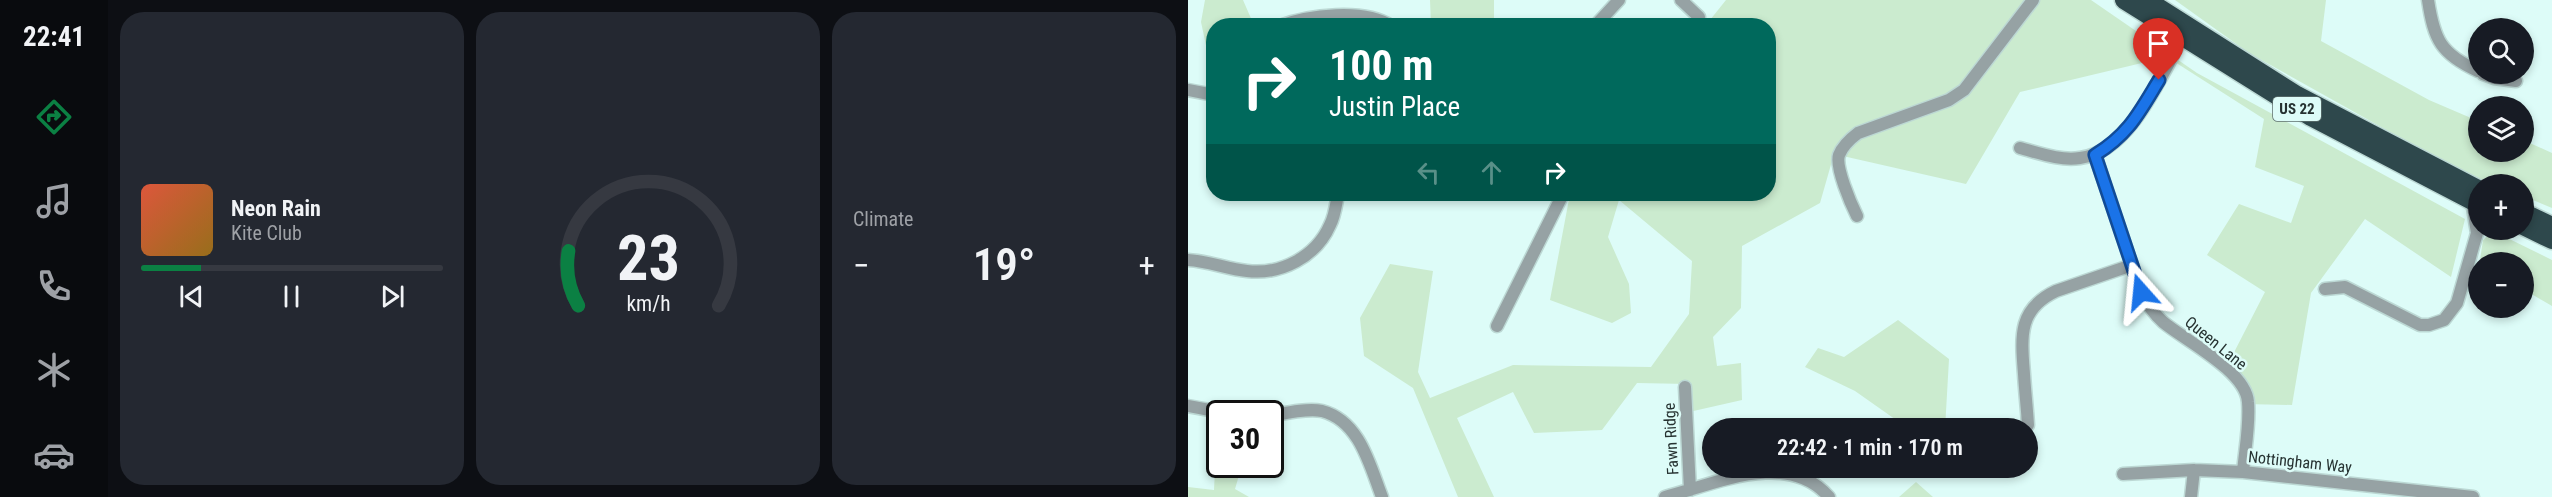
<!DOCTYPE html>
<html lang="en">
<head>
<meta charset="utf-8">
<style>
	:root { --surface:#171b24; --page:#242831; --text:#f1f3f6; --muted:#9ea1a6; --line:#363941; --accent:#0b8043 }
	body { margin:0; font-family:"Roboto Condensed",sans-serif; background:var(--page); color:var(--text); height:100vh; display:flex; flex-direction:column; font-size:22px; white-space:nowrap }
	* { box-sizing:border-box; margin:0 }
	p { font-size:20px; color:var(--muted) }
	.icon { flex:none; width:33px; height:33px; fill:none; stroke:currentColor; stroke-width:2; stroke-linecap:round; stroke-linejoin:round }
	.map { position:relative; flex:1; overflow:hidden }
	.drawer { display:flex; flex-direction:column; gap:12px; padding:12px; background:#0d0f14; width:1080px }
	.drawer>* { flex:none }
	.banner { position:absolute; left:18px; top:18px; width:570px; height:183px; border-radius:24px; box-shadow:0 3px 9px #0003; background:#00695c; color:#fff; overflow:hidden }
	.buttons { position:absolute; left:1280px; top:18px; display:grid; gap:12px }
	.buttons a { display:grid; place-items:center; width:66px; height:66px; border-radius:50%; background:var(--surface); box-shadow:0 3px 9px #0003; font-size:30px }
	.speed { position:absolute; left:18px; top:400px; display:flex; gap:12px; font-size:30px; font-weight:700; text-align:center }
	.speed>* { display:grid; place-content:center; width:78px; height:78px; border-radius:50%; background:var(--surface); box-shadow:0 3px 9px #0003; line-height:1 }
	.speed .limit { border:3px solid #111; border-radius:9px; background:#fff; color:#111 }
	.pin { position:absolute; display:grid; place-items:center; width:51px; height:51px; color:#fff; margin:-62px -26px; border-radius:50% 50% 50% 0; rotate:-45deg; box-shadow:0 0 6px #0007 }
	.pin .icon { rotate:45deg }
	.me { position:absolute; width:66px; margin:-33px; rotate:342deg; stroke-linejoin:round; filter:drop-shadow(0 0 4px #0008) }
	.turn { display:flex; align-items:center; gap:21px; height:126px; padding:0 24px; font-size:27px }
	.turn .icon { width:78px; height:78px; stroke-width:2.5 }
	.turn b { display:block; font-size:42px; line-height:51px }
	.lanes { display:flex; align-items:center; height:57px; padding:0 24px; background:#0003; justify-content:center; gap:30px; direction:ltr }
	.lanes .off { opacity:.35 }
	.big { font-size:45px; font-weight:600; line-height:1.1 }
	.drawer .tile { flex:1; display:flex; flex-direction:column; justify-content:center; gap:9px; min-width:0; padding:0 21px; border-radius:24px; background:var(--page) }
	.drawer .dial { align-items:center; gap:0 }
	.dial svg { height:156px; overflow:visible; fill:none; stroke:var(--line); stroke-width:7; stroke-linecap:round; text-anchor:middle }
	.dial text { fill:var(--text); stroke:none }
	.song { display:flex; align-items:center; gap:18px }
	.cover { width:72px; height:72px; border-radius:9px; background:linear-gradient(135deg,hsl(10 70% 55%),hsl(40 70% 35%)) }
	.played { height:6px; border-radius:3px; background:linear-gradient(90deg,var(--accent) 20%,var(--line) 20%) }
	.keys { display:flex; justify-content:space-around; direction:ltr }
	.heat { display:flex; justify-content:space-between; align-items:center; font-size:33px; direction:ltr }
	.drawer .tiles { flex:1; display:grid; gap:12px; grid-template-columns:repeat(3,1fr) }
	.trip { position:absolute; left:514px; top:418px; width:336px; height:60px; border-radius:30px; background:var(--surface); box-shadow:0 3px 9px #0003; font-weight:600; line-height:60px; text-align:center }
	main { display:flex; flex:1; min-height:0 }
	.tabs { display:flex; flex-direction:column; width:108px; justify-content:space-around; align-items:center; background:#090b0e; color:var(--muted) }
	.tabs .icon { width:42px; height:42px }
	.tabs .selected { color:var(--accent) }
	.tabs b { font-size:27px; color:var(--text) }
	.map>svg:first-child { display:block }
	.green { fill:#cbebcf }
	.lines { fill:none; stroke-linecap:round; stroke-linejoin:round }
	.minor-casing { stroke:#bcd8d4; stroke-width:15 }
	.highway-casing { stroke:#bcd8d4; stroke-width:21 }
	.minor { stroke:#96a2a4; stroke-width:12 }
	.highway { stroke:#2e484c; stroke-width:18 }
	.route-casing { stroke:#114b97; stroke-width:15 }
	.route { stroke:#1a73e8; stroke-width:10 }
	.labels { text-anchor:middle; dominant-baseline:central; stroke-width:5; stroke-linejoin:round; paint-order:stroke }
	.shield { fill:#ddfcf8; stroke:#5d6f6d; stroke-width:1.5 }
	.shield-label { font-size:15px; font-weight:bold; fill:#263231 }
	.street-label { font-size:16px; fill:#263231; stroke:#ddfcf8 }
</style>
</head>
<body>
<main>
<nav class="tabs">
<b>22:41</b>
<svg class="icon selected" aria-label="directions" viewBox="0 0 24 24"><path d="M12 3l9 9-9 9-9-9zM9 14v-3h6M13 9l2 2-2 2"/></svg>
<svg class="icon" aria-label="music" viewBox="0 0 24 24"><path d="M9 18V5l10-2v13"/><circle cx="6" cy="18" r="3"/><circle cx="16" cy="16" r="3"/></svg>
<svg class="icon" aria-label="phone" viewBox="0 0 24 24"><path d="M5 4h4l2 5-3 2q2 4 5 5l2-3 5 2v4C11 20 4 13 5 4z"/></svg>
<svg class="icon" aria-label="climate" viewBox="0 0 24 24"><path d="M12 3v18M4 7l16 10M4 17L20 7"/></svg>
<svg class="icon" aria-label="car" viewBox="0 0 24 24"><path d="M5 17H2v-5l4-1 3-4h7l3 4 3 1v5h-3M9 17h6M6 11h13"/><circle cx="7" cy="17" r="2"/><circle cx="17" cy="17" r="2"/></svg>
</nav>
<section class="drawer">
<div class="tiles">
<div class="tile">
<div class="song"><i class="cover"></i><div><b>Neon Rain</b><p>Kite Club</p></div></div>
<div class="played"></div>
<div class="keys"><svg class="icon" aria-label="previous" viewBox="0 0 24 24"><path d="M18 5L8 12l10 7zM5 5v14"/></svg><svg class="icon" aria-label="pause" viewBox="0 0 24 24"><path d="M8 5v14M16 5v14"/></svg><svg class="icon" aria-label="next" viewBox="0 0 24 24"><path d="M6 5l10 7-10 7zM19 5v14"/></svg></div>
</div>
<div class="tile dial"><svg viewBox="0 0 100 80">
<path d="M14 69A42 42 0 1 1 86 69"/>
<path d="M14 69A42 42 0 0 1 9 41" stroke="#0b8043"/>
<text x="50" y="56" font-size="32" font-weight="700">23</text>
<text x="50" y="72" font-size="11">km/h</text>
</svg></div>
<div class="tile"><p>Climate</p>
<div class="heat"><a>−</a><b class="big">19°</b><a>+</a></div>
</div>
</div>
</section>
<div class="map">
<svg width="1364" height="497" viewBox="0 0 1364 497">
	<rect width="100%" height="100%" fill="#ddfcf8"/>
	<!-- green -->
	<path class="green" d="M17,0H55L65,23L64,25L26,26L25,64H22L13,22Z
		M242,0H306V25H243Z
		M538,0H903L1009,73L1277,219L1263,277L1177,219L1123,293L1104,405L1057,404L1039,366L1077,292L1019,255L1051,204L1103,223L1116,186L1067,167L1076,119L979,57L832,92L778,184L646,154L632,203L554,246L553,308L525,337L529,366L553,363L554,400L501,412L500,384L449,383L414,430L346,433L325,392L269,418L306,497H270L225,388L176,356L172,318L202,264L245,271L230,372L242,398L325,365L463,367L501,314L504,261L431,200L420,237L441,284L443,313L424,323L362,300L382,194H580V26L518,25Z
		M987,0H1138L1133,41L1241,100L1290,121V152H1335V140L1364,153V208L1335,196V184H1306L1270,170L1061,53Z
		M1305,231L1364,260V306L1335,289V262H1296L1292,260L1295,240Z
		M710,320L761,359L757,429H721L667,391L617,367L630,348L656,357Z
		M28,450L31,452L32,465H54L47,489L61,497H0V487L26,490Z
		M728,482L745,497H711Z"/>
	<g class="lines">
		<!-- minor casing -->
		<g class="minor-casing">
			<path id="minor" d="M493,0L511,17
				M1240,0C1246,40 1253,54 1290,71
				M92,26C120,15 176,8 203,26
				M407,26L431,0
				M1295,74L1306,78L1328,81
				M0,90L26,95
				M832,148C851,153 872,161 892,158C942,152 972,78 994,38
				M907,155L953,292C959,304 965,313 975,322C998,341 1058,371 1060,402C1062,425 1057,449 1055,472
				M669,216C663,204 647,167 651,155C655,145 662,139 670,133L761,100L776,90L845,0
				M0,260C20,261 39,269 59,271C93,275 128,257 142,225C147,216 148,204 150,194
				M1137,289L1157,287L1232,325H1241L1256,320L1269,303L1289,233L1284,201
				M309,326L375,194
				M497,387L502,490
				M0,406L43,414
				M82,416C98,413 119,408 134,411C172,421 182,466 194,497
				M840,425C839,408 837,391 836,374C833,336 830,309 868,291L944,265
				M935,474L1006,470L1055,472L1285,497
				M477,497C527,484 600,449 641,497
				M1003,497L1006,470"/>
		</g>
		<!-- highway casing -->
		<g class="highway-casing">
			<path id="highway" d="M936,0L1123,117L1290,204
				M959,0L1109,95L1290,189
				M1335,212L1364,226
				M1335,226L1364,240"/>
		</g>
		<!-- minor -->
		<use href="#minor" class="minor"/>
		<!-- highway -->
		<use href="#highway" class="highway"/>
	</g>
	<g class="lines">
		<!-- route casing -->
		<g class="route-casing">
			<path id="route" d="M953,292L907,155C941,134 951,113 971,80"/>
		</g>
		<!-- route -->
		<use href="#route" class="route"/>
	</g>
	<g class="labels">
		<!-- shield labels -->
		<rect class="shield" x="1085" y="97" width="48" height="24" rx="4.5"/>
		<g class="shield-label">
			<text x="1109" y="109">US 22</text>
		</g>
		<!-- street labels -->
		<g class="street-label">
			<text transform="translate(1028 343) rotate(39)">Queen Lane</text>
			<text transform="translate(483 439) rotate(-93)">Fawn Ridge</text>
			<text transform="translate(1112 462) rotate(6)">Nottingham Way</text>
		</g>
	</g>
</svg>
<div class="buttons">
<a><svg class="icon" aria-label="search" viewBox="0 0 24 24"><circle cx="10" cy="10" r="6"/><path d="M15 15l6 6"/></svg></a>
<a><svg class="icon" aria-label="layers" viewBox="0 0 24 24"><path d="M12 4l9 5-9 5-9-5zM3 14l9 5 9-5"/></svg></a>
<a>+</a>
<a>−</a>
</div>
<div class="speed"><div class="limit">30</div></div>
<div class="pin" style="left:971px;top:80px;background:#d93025"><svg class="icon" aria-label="arrive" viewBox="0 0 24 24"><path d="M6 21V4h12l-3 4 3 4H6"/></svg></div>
<svg class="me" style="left:953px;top:292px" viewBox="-20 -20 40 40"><path d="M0-17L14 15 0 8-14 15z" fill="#1a73e8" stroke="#fff" stroke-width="4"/></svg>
<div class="trip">22:42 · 1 min · 170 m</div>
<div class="banner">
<div class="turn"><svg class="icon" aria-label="right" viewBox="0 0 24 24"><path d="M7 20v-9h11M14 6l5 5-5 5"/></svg><div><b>100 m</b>Justin Place</div></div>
<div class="lanes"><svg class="icon off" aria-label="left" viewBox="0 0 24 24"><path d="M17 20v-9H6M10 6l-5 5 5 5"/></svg><svg class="icon off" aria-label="ahead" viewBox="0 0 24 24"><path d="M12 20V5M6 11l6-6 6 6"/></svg><svg class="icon" aria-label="right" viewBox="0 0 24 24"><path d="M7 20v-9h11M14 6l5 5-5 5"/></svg></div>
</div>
</div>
</main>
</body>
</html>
